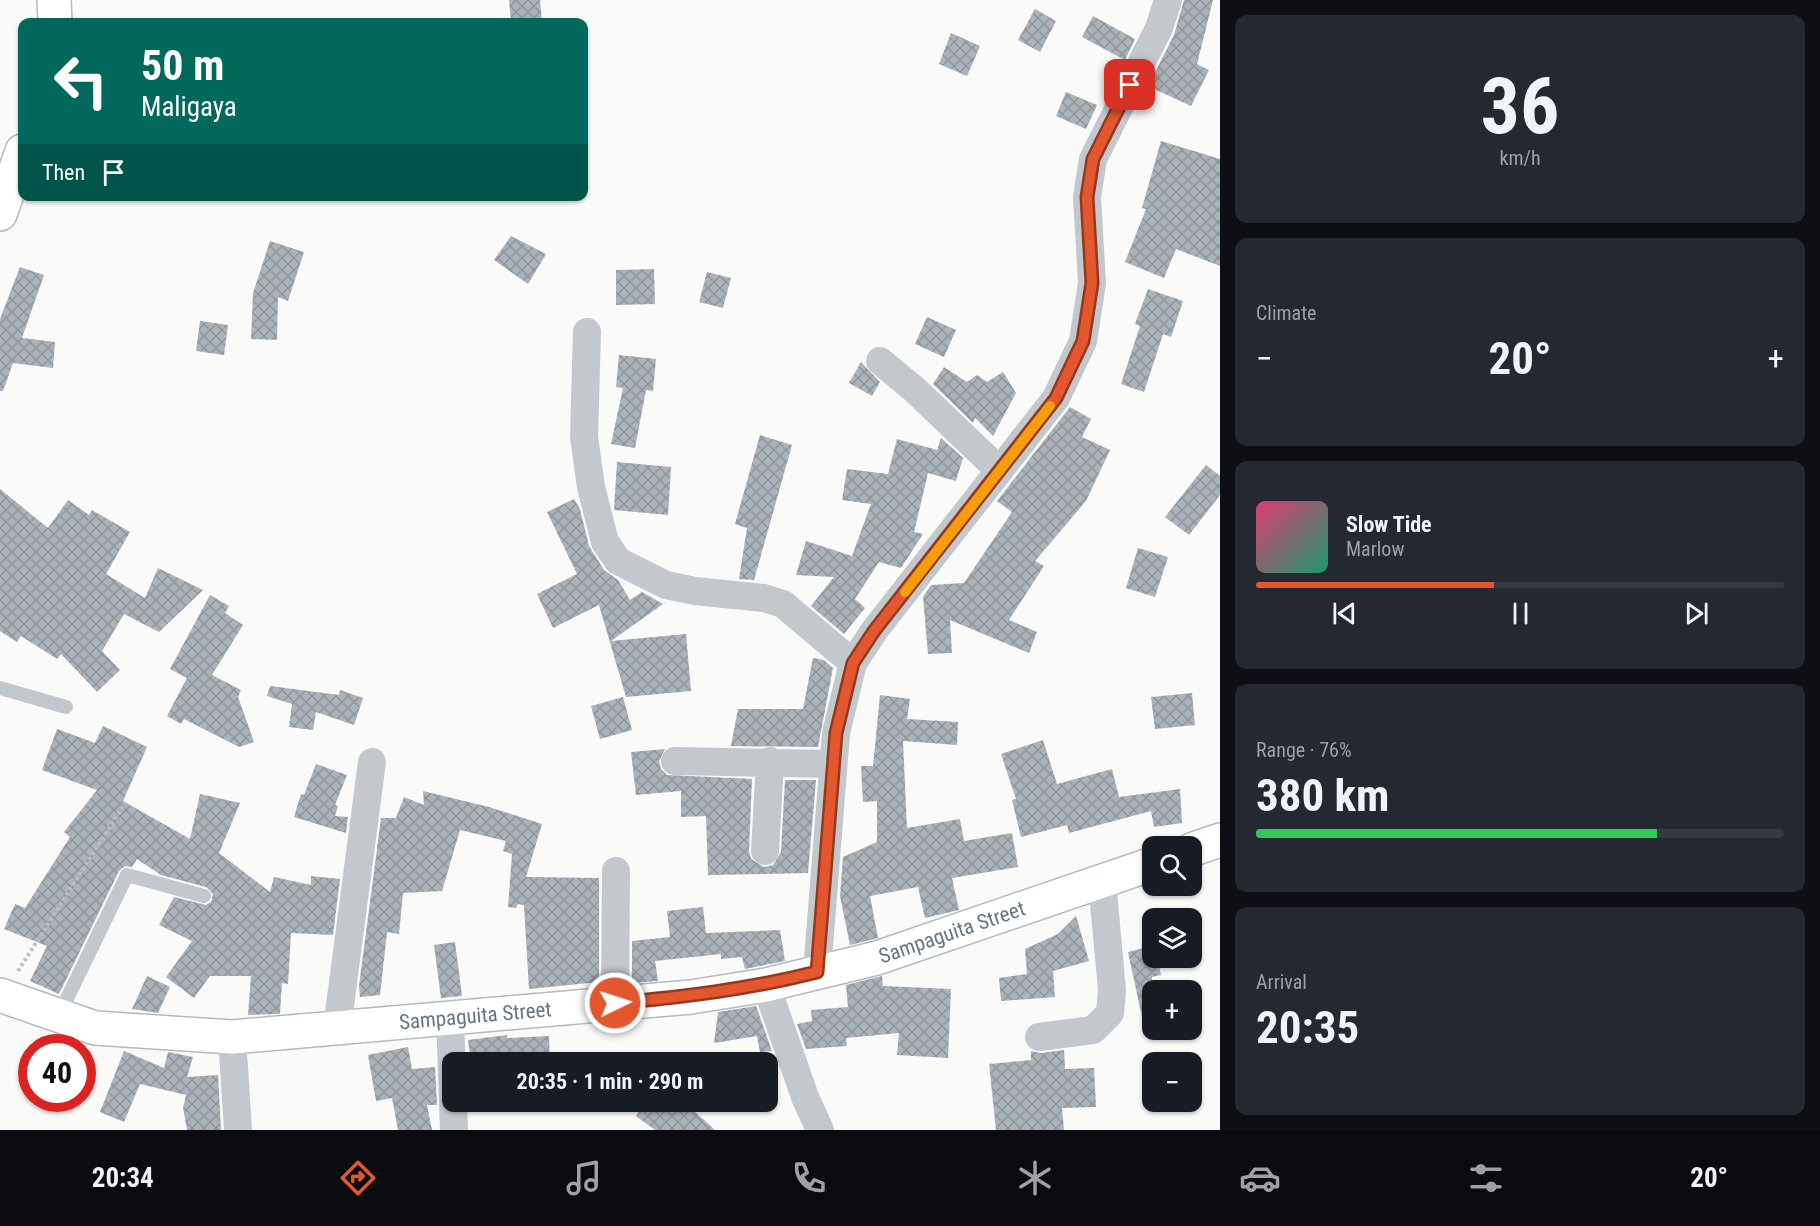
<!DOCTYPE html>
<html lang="en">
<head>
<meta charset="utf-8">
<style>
	:root { --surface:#171b24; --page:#242831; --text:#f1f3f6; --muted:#9ea1a6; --line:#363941; --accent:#e4572e }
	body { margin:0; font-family:"Roboto Condensed",sans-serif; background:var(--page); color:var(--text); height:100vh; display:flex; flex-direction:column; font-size:22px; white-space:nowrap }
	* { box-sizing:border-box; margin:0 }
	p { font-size:20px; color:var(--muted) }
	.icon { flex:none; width:33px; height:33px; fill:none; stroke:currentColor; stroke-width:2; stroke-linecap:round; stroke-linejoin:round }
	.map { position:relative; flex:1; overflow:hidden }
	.panel { display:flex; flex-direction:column; gap:15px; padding:15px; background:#0d0f14; width:600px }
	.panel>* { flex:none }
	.banner { position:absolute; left:18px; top:18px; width:570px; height:183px; border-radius:12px; box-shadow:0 2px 4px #0004; background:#00695c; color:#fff; overflow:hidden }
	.fabs { position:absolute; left:1142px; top:836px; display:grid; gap:12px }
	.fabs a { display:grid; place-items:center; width:60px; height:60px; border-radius:12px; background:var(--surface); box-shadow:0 2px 4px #0004; font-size:30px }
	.speed { position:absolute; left:18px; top:1034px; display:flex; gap:12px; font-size:30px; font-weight:700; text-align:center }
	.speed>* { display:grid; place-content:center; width:78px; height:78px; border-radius:50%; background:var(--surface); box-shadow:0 2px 4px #0004; line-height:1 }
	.speed .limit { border:9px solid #d22; background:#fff; color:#111 }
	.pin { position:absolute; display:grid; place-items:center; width:51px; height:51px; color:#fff; margin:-26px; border-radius:12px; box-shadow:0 3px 9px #0006 }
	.me { position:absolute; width:66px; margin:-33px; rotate:86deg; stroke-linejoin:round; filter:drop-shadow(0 0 4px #0008) }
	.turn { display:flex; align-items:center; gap:21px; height:126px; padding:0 24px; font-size:27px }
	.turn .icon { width:78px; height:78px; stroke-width:2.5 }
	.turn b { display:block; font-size:42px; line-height:51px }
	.then { display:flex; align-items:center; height:57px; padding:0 24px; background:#0003; gap:12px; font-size:22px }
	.big { font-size:45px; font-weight:700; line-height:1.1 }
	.panel .tile { flex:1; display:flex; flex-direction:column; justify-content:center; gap:9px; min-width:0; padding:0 21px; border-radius:12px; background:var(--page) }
	.panel .dial { align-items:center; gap:0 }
	.dial b { font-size:78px; line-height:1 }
	.song { display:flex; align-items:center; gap:18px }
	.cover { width:72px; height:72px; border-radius:9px; background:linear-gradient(135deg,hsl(340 70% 55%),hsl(160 70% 35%)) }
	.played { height:6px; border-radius:3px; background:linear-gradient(90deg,var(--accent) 45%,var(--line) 45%) }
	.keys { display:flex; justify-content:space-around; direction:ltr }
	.heat { display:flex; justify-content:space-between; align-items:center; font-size:33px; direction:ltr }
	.charge { height:9px; border-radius:4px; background:linear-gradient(90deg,#34c759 76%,var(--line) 0) }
	.trip { position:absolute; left:442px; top:1052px; width:336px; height:60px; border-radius:12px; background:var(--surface); box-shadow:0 2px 4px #0004; font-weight:700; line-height:60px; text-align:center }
	.tab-bar { display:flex; height:96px; justify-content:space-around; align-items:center; background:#090b0e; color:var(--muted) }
	.tab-bar .icon { width:42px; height:42px }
	.tab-bar .selected { color:var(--accent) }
	.tab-bar b { font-size:27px; color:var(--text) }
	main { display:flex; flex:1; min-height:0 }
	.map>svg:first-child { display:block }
	.building { fill:url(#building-cross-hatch) }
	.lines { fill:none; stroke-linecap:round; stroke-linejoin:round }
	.secondary-casing { stroke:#b3babf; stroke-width:36 }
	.primary-casing { stroke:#b5babe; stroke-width:36 }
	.path { stroke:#bbbfc2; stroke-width:4; stroke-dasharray:3 3; stroke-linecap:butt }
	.lane { stroke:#c3c8cc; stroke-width:14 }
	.street { stroke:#c3c8cc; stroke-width:28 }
	.secondary { stroke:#fff; stroke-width:33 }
	.primary { stroke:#fff; stroke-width:33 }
	.route-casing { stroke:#94391e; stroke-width:15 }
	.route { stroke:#e4572e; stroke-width:10 }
	.slow { stroke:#f59e0b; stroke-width:10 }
	.labels { text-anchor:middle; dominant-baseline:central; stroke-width:6; stroke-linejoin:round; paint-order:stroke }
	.street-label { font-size:21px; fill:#657683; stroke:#fff }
</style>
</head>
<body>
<main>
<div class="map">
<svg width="1220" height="1130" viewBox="0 0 1220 1130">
	<defs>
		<pattern id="building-cross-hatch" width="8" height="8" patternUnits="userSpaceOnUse" patternTransform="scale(1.5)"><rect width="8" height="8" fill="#aab3b9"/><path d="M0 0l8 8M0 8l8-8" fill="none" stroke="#8e969c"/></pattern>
	</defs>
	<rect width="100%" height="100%" fill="#fafaf8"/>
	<!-- building -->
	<path class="building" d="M509,0H540L542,22H511Z
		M1184,0H1213L1197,64L1209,70L1191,106L1148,86L1174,35Z
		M1035,9L1056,21L1040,52L1018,40Z
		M1093,16L1135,39L1125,60L1082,37Z
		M951,33L980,46L967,76L939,64Z
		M1066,92L1097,105L1086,129L1056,116Z
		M1161,141L1220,159V266L1176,249L1164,278L1125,262L1146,209L1142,208Z
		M511,236L546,254L528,284L494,260Z
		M270,241L304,252L288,301L278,297L277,340L251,339L253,293Z
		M20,267L44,275L22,338L55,342L53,368L13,363L3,391H0V319Z
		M654,269L655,304L616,305V270Z
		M707,272L731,278L723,308L699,302Z
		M1148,289L1183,301L1171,337L1163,334L1144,392L1121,384L1140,326L1135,324Z
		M927,317L956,330L944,357L915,344Z
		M200,321L228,325L224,355L196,351Z
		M619,355L656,359L653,391L646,390L635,448L611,444L623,388L616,387Z
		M861,362L880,382L872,396L849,383Z
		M944,367L967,382L977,375L987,382L1003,372L1016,393L993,436L975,418L973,423L933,384Z
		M1070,407L1091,419L1082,437L1110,450L1086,501L1035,561L1044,566L1009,620L1037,632L1029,653L950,620L952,653L928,654L923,597L931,585L964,583L1012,512L997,501Z
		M760,435L792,445L754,580L739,579L747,528L735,524Z
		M941,438L963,458L956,481L928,473L914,532L923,534L901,568L879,562L855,599L865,608L844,634L811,606L834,577L796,575L806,541L852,556L871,504L842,500L847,469L888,474L897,439L937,450Z
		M617,462L671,467L668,515L614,510Z
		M1206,465L1220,476V495L1189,535L1165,517Z
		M0,489L48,528L68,500L89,515L92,510L130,532L106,574L145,598L158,568L203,590L159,632L124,614L102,651L120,670L97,692L61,654L57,659L21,636L17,642L0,631Z
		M574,499L580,509L589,546L604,570L618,580L630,600L642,592L663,604L611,641L686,634L691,691L626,697L599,605L553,628L537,594L577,574L547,512Z
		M1138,548L1168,557L1155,597L1126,588Z
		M210,595L229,606L225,613L243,625L212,675L241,690L238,697L254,742L239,747L184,719L181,724L167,716L187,678L170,669Z
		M813,658L824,660L833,668L818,747L731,746L738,709H803Z
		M270,686L339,695L340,690L363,698L354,725L316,712L313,730L289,727L292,704L267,696Z
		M1192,693L1195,725L1155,729L1151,697Z
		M880,695L910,699L907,719L958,722L957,745L903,741L907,828L960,819L964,841L1012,833L1018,867L952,878L959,910L925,918L918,887L870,896L878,938L850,945L840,896L843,857L877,842V801L863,802L861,766H873Z
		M623,697L632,730L600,739L591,706Z
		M103,726L147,747L123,801L190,839L200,794L240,803L219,853L270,892L274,877L311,885V876L340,879L333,935L291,933L288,984L282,983L280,1014L248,1015L251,976H210L194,998L166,977L192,941L159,925L174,897L206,905L211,902L213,894L206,887L161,875L137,859L132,867L125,866L119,871L59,994L30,981L47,946L4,929L15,904L25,908L70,837L64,832L97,790L42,770L57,729L95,743Z
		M1043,740L1057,784L1112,769L1119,797L1180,789L1182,823L1154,827L1151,811L1069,833L1067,825L1021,837L1012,800L1016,799L1001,754Z
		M665,749L659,761L661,769L667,775L752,779L749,851L751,859L764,867L773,865L781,852L785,780H816L808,873L708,875L706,816L681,817V791L636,795L631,752Z
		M316,764L347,775L335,805L338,806L335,816L348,817L346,833L294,817L301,794L304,795Z
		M423,791L489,807L542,824L526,877L599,878V982L529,989L524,905L518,904L516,908L508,907L512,854L503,851L506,841L460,830L442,891L403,893L399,934L387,932L380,995L360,997L359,986L381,818H396L404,797L424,805Z
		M703,907L706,933L780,930L785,961L745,969L742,957L721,959V954L655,961L658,981L632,983V941L670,937L667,911Z
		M1076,916L1089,961L1053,971L1055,997L1001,1001L999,978L1027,974L1025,949L1058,934Z
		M455,942L462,996L441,998L434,945Z
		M1152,946V957H1157L1161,975L1152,977V1016L1142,1017L1128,952Z
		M147,976L170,987L158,1013L132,1009Z
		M882,976L883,986L951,989L948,1058L897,1055L899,1033L846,1038L847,1046L806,1049L797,1024L812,1021L811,1010L848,1007L846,985Z
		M756,1006L772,1051L760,1052L757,1036L714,1043L718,1012Z
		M507,1035V1038L549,1036L550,1062H471L468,1040Z
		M408,1047L412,1069L435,1067L437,1105H427L432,1130H398L392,1098L376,1101L368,1055Z
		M1064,1050L1065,1069L1094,1068L1096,1107L1062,1108L1064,1130H996L989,1064L1031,1060V1051L1041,1053Z
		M124,1051L164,1068L168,1052L193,1057L187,1077L218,1075L221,1130H187L183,1108L186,1095L140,1084L124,1122L100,1112Z
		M646,1101H659L673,1112L683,1101L715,1130H655L636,1116Z"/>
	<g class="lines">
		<!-- secondary casing -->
		<g class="secondary-casing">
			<g id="secondary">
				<path d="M1191,850L1220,840"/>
				<path id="s1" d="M0,995L95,1028L232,1037L691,997L766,985L877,958L1152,864"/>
			</g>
		</g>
		<!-- primary casing -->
		<g class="primary-casing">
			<path id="primary" d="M54,0L55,22
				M0,214L22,151"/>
		</g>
		<!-- path -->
		<path class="path" d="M18,971L124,805"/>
		<!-- lane -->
		<path class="lane" d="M0,688L66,707
			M59,1015L127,875L204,896"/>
		<!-- street -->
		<path class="street" d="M587,332L584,437L591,487L605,542L618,561L666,585L695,591L764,598L783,604L853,663
			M880,361L915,390L999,470
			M675,761L833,764
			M765,851L770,761
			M817,972L836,733L853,663L874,631L1056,398L1083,341L1092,283L1087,197L1093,159L1159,28L1168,0
			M766,985L805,1097L820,1130
			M615,1003L616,871
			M450,1018L454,1130
			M337,1028L372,762
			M232,1037L238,1130
			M1039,1037L1093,1030L1110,1013L1112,990L1102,881"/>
		<!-- secondary -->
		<use href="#secondary" class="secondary"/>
		<!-- primary -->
		<use href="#primary" class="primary"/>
	</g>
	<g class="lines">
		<!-- route casing -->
		<g class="route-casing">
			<path id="route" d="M615,1003C684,997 750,989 817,972L836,733L853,663L874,631L1056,398L1083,341L1092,283L1087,197L1093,159L1130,85"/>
		</g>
		<!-- route -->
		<use href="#route" class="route"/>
		<!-- slow -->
		<path class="slow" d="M905,592L1050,406"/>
	</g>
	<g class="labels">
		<!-- street labels -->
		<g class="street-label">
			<text stroke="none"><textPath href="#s1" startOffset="968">Sampaguita Street</textPath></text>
			<text stroke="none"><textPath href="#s1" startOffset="482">Sampaguita Street</textPath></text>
		</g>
	</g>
</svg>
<div class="fabs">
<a><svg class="icon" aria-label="search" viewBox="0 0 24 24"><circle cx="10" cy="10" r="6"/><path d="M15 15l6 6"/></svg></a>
<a><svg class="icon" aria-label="layers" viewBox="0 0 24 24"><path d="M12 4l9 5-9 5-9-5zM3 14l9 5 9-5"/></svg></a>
<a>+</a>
<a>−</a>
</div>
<div class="speed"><div class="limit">40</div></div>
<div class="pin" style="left:1130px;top:85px;background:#d93025"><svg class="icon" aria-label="arrive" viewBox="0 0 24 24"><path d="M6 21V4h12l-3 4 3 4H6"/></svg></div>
<svg class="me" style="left:615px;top:1003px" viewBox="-20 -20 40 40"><circle r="17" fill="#e4572e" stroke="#fff" stroke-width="3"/><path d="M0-11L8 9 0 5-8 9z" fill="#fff"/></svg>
<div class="trip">20:35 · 1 min · 290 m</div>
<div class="banner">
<div class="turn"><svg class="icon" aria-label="left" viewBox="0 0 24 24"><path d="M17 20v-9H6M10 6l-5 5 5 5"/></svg><div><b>50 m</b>Maligaya</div></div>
<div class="then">Then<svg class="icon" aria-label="arrive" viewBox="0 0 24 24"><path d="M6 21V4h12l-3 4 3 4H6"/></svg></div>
</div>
</div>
<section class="panel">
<div class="tile dial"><b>36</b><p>km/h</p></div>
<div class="tile"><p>Climate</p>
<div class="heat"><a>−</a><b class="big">20°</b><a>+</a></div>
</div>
<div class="tile">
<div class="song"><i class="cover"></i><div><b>Slow Tide</b><p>Marlow</p></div></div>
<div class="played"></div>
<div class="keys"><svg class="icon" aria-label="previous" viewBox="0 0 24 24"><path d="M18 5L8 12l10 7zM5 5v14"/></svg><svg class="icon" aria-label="pause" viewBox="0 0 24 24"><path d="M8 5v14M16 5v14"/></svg><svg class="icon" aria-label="next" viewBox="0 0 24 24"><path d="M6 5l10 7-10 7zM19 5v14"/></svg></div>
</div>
<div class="tile"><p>Range · 76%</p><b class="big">380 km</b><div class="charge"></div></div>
<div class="tile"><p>Arrival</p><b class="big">20:35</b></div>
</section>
</main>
<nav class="tab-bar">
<b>20:34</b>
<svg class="icon selected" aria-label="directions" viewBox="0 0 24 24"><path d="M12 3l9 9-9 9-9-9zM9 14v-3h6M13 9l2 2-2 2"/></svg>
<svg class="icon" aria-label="music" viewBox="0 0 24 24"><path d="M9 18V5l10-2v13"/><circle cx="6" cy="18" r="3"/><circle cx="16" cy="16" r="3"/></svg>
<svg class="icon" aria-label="phone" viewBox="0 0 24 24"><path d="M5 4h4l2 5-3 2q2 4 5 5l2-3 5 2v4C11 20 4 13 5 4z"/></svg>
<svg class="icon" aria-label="climate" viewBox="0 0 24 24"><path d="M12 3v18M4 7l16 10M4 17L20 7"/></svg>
<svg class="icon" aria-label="car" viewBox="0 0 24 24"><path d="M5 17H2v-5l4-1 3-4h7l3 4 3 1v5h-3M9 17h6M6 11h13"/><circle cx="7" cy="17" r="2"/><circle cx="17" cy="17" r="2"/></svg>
<svg class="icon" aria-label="filters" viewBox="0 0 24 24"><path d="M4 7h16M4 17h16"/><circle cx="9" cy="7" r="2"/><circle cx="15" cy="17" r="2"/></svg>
<b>20°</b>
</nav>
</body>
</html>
